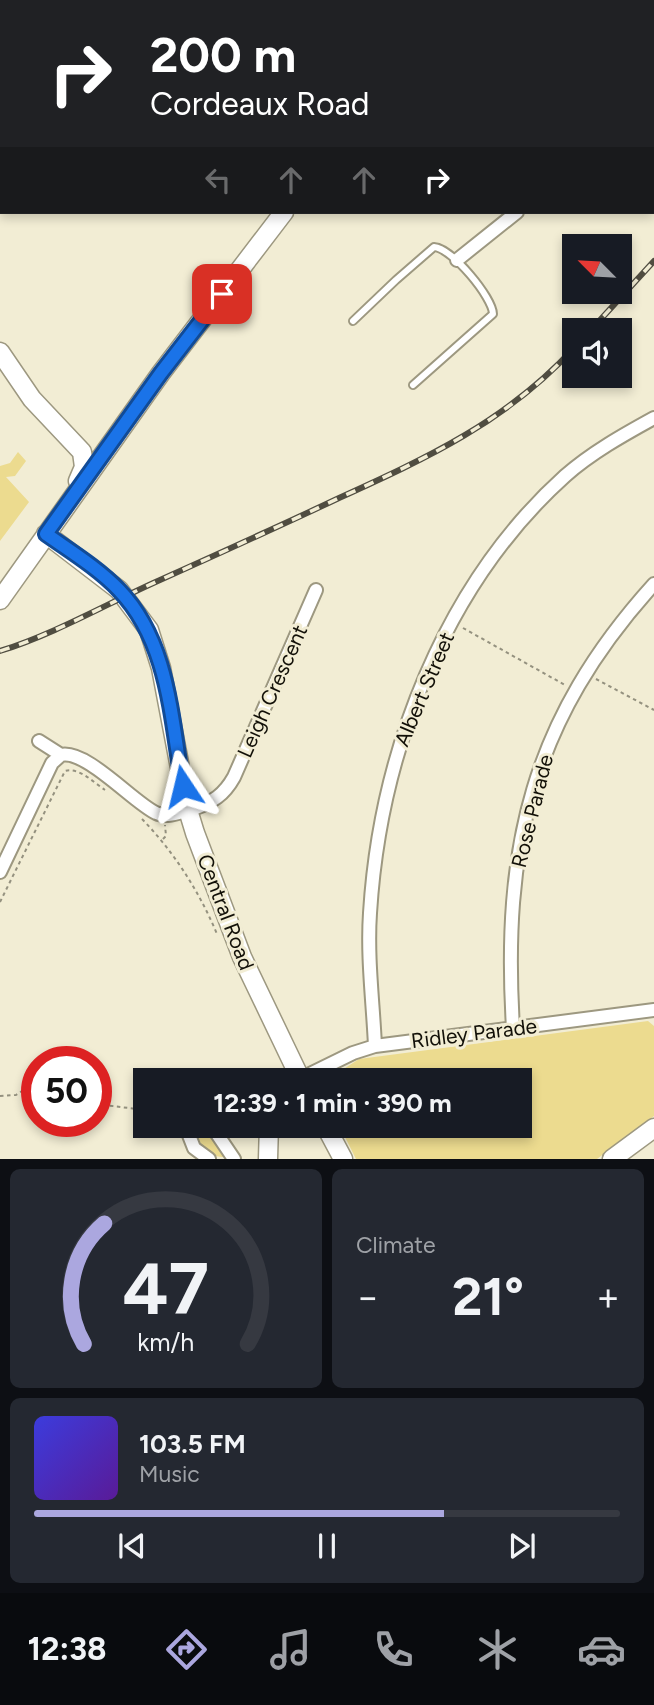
<!DOCTYPE html>
<html lang="en">
<head>
<meta charset="utf-8">
<style>
	:root { --surface:#171b24; --page:#242831; --text:#f1f3f6; --muted:#9ea1a6; --line:#363941; --accent:#aba7df }
	body { margin:0; font-family:Figtree,sans-serif; background:var(--page); color:var(--text); height:100vh; display:flex; flex-direction:column; font-size:26px; white-space:nowrap }
	* { box-sizing:border-box; margin:0 }
	p { font-size:23px; color:var(--muted) }
	.icon { flex:none; width:38px; height:38px; fill:none; stroke:currentColor; stroke-width:2; stroke-linecap:round; stroke-linejoin:round }
	.map { position:relative; height:1159px; overflow:hidden }
	.panel { display:flex; flex-direction:column; gap:10px; padding:10px; background:#0d0f14; flex:1 }
	.panel>* { flex:none }
	.top-card { position:absolute; left:0px; top:0px; width:654px; height:214px; box-shadow:0 4px 10px #0003; background:#202124; color:#fff; overflow:hidden }
	.needle { width:46px; rotate:294deg }
	.tools { position:absolute; left:562px; top:234px; display:grid; gap:14px }
	.tools a { display:grid; place-items:center; width:70px; height:70px; border-radius:0px; background:var(--surface); box-shadow:0 4px 10px #0003; font-size:35px }
	.speed { position:absolute; left:21px; top:1046px; display:flex; gap:14px; font-size:35px; font-weight:700; text-align:center }
	.speed>* { display:grid; place-content:center; width:91px; height:91px; border-radius:50%; background:var(--surface); box-shadow:0 4px 10px #0003; line-height:1 }
	.speed .limit { border:10px solid #d22; background:#fff; color:#111 }
	.pin { position:absolute; display:grid; place-items:center; width:60px; height:60px; color:#fff; margin:-30px; border-radius:14px; box-shadow:0 4px 10px #0006 }
	.me { position:absolute; width:77px; margin:-38px; rotate:350deg; stroke-linejoin:round; filter:drop-shadow(0 0 5px #0008) }
	.turn { display:flex; align-items:center; gap:24px; height:147px; padding:0 35px; font-size:32px }
	.turn .icon { width:91px; height:91px; stroke-width:2.5 }
	.turn b { display:block; font-size:49px; line-height:60px }
	.lanes { display:flex; align-items:center; height:66px; padding:0 35px; background:#0003; justify-content:center; gap:35px; direction:ltr }
	.lanes .off { opacity:.35 }
	.big { font-size:52px; font-weight:700; line-height:1.1 }
	.panel .widget { flex:1; display:flex; flex-direction:column; justify-content:center; gap:10px; min-width:0; padding:0 24px; border-radius:10px; background:var(--page) }
	.panel .dial { align-items:center; gap:0 }
	.dial svg { height:182px; overflow:visible; fill:none; stroke:var(--line); stroke-width:7; stroke-linecap:round; text-anchor:middle }
	.dial text { fill:var(--text); stroke:none }
	.song { display:flex; align-items:center; gap:21px }
	.cover { width:84px; height:84px; border-radius:10px; background:linear-gradient(135deg,hsl(240 70% 55%),hsl(270 70% 35%)) }
	.played { height:7px; border-radius:4px; background:linear-gradient(90deg,var(--accent) 70%,var(--line) 70%) }
	.keys { display:flex; justify-content:space-around; direction:ltr }
	.heat { display:flex; justify-content:space-between; align-items:center; font-size:38px; direction:ltr }
	.panel .tiles { flex:1; display:grid; gap:10px; grid-template-columns:1fr 1fr }
	.widget:last-child { grid-column:span 2 }
	.trip { position:absolute; left:133px; top:1068px; width:399px; height:70px; border-radius:0px; background:var(--surface); box-shadow:0 4px 10px #0003; font-weight:700; line-height:70px; text-align:center }
	.menu { display:flex; height:112px; justify-content:space-around; align-items:center; background:#090b0e; color:var(--muted) }
	.menu .icon { width:49px; height:49px }
	.menu .selected { color:var(--accent) }
	.menu b { font-size:32px; color:var(--text) }
	.map>svg:first-child { display:block }
	.green { fill:#ecdb8f }
	.lines { fill:none; stroke-linecap:round; stroke-linejoin:round }
	.lane-casing { stroke:#9d9880; stroke-width:10 }
	.street-casing { stroke:#9d9880; stroke-width:16 }
	.secondary-casing { stroke:#9d9880; stroke-width:21 }
	.path { stroke:#94917f; stroke-width:2; stroke-dasharray:3.5 3.5; stroke-linecap:butt }
	.lane { stroke:#fff; stroke-width:6 }
	.street { stroke:#fff; stroke-width:12 }
	.secondary { stroke:#fff; stroke-width:18 }
	.rail-casing { stroke:#504d41; stroke-width:6 }
	.rail { stroke:#f2edd4; stroke-width:3.5; stroke-dasharray:10; stroke-linecap:butt }
	.route-casing { stroke:#114b97; stroke-width:18 }
	.route { stroke:#1a73e8; stroke-width:12 }
	.labels { text-anchor:middle; dominant-baseline:central; stroke-width:6; stroke-linejoin:round; paint-order:stroke }
	.street-label { font-size:21px; fill:#121008; stroke:#f2edd4 }
</style>
</head>
<body>
<div class="map">
<svg width="654" height="1159" viewBox="0 0 654 1159">
	<rect width="100%" height="100%" fill="#f2edd4"/>
	<!-- green -->
	<path class="green" d="M18,452L26,461L15,476L6,477L29,502L0,541V466L10,463Z
		M648,1021L654,1026V1116L597,1159H356L339,1125H520V1080H327L359,1059Z
		M198,1125L209,1131L226,1157C209,1157 192,1148 194,1128Z"/>
	<g class="lines">
		<!-- lane casing -->
		<g class="lane-casing">
			<path id="lane" d="M353,321L396,280L434,247C452,248 493,298 493,314L413,385"/>
		</g>
		<!-- street casing -->
		<g class="street-casing">
			<path id="street" d="M203,0L205,2
				M311,2L312,0
				M457,260L517,212
				M39,741L61,755C86,749 134,803 156,813C166,818 182,812 193,809C213,802 224,795 234,777L316,590
				M0,872L52,763L61,755
				M513,1028C502,848 531,720 654,584
				M375,1046C373,1002 367,957 370,913C380,753 444,585 565,476C591,453 623,435 654,418
				M300,1079L353,1053L375,1046L654,1010
				M185,1125L194,1148L209,1159
				M211,1125L234,1159"/>
		</g>
		<!-- secondary casing -->
		<g class="secondary-casing">
			<path id="secondary" d="M653,48H654
				M0,352L32,399L82,452L84,467L78,481
				M46,534L119,590L149,630L161,668L188,810L195,833L242,957L301,1080
				M0,600L161,373L284,212
				M325,1125L343,1159
				M268,1159L269,1125
				M612,1159L654,1128"/>
		</g>
		<!-- path -->
		<path class="path" d="M463,628L565,685
			M596,679L654,710
			M164,802L169,788
			M142,819C174,852 199,891 217,934
			M163,839L166,836L165,825
			M0,902L65,771C79,767 93,782 105,790
			M0,1096L16,1095L37,1081
			M96,1104L145,1110"/>
		<!-- lane -->
		<use href="#lane" class="lane"/>
		<!-- street -->
		<use href="#street" class="street"/>
		<!-- secondary -->
		<use href="#secondary" class="secondary"/>
		<!-- rail casing -->
		<g class="rail-casing">
			<path id="rail" d="M590,331L654,261
				M0,651C55,634 108,603 160,580C220,553 280,526 339,498C427,458 507,421 574,348"/>
		</g>
		<!-- rail -->
		<use href="#rail" class="rail"/>
	</g>
	<g class="lines">
		<!-- route casing -->
		<g class="route-casing">
			<path id="route" d="M183,786C171,719 169,642 119,590C98,568 70,551 46,534L161,373L222,294"/>
		</g>
		<!-- route -->
		<use href="#route" class="route"/>
	</g>
	<g class="labels">
		<!-- street labels -->
		<g class="street-label">
			<text transform="translate(424 689) rotate(-67)">Albert Street</text>
			<text transform="translate(272 691) rotate(-66)">Leigh Crescent</text>
			<text transform="translate(532 811) rotate(-76)">Rose Parade</text>
			<text transform="translate(226 912) rotate(69)">Central Road</text>
			<text transform="translate(474 1033) rotate(-7)">Ridley Parade</text>
		</g>
	</g>
</svg>
<div class="tools">
<a><svg class="needle" viewBox="-14 -14 28 28"><path d="M0-13l5 13h-10z" fill="#e53935"/><path d="M0 13l5-13h-10z" fill="#9ea1a6"/></svg></a>
<a><svg class="icon" aria-label="sound" viewBox="0 0 24 24"><path d="M4 9h4l5-4v14l-5-4H4zM17 9q2 3 0 6"/></svg></a>
</div>
<div class="speed"><div class="limit">50</div></div>
<div class="pin" style="left:222px;top:294px;background:#d93025"><svg class="icon" aria-label="arrive" viewBox="0 0 24 24"><path d="M6 21V4h12l-3 4 3 4H6"/></svg></div>
<svg class="me" style="left:183px;top:786px" viewBox="-20 -20 40 40"><path d="M0-17L14 15 0 8-14 15z" fill="#1a73e8" stroke="#fff" stroke-width="4"/></svg>
<div class="trip">12:39 · 1 min · 390 m</div>
<div class="top-card">
<div class="turn"><svg class="icon" aria-label="right" viewBox="0 0 24 24"><path d="M7 20v-9h11M14 6l5 5-5 5"/></svg><div><b>200 m</b>Cordeaux Road</div></div>
<div class="lanes"><svg class="icon off" aria-label="left" viewBox="0 0 24 24"><path d="M17 20v-9H6M10 6l-5 5 5 5"/></svg><svg class="icon off" aria-label="ahead" viewBox="0 0 24 24"><path d="M12 20V5M6 11l6-6 6 6"/></svg><svg class="icon off" aria-label="ahead" viewBox="0 0 24 24"><path d="M12 20V5M6 11l6-6 6 6"/></svg><svg class="icon" aria-label="right" viewBox="0 0 24 24"><path d="M7 20v-9h11M14 6l5 5-5 5"/></svg></div>
</div>
</div>
<section class="panel">
<div class="tiles">
<div class="widget dial"><svg viewBox="0 0 100 80">
<path d="M14 69A42 42 0 1 1 86 69"/>
<path d="M14 69A42 42 0 0 1 23 16" stroke="#aba7df"/>
<text x="50" y="56" font-size="32" font-weight="700">47</text>
<text x="50" y="72" font-size="11">km/h</text>
</svg></div>
<div class="widget"><p>Climate</p>
<div class="heat"><a>−</a><b class="big">21°</b><a>+</a></div>
</div>
<div class="widget">
<div class="song"><i class="cover"></i><div><b>103.5 FM</b><p>Music</p></div></div>
<div class="played"></div>
<div class="keys"><svg class="icon" aria-label="previous" viewBox="0 0 24 24"><path d="M18 5L8 12l10 7zM5 5v14"/></svg><svg class="icon" aria-label="pause" viewBox="0 0 24 24"><path d="M8 5v14M16 5v14"/></svg><svg class="icon" aria-label="next" viewBox="0 0 24 24"><path d="M6 5l10 7-10 7zM19 5v14"/></svg></div>
</div>
</div>
</section>
<nav class="menu">
<b>12:38</b>
<svg class="icon selected" aria-label="directions" viewBox="0 0 24 24"><path d="M12 3l9 9-9 9-9-9zM9 14v-3h6M13 9l2 2-2 2"/></svg>
<svg class="icon" aria-label="music" viewBox="0 0 24 24"><path d="M9 18V5l10-2v13"/><circle cx="6" cy="18" r="3"/><circle cx="16" cy="16" r="3"/></svg>
<svg class="icon" aria-label="phone" viewBox="0 0 24 24"><path d="M5 4h4l2 5-3 2q2 4 5 5l2-3 5 2v4C11 20 4 13 5 4z"/></svg>
<svg class="icon" aria-label="climate" viewBox="0 0 24 24"><path d="M12 3v18M4 7l16 10M4 17L20 7"/></svg>
<svg class="icon" aria-label="car" viewBox="0 0 24 24"><path d="M5 17H2v-5l4-1 3-4h7l3 4 3 1v5h-3M9 17h6M6 11h13"/><circle cx="7" cy="17" r="2"/><circle cx="17" cy="17" r="2"/></svg>
</nav>
</body>
</html>
